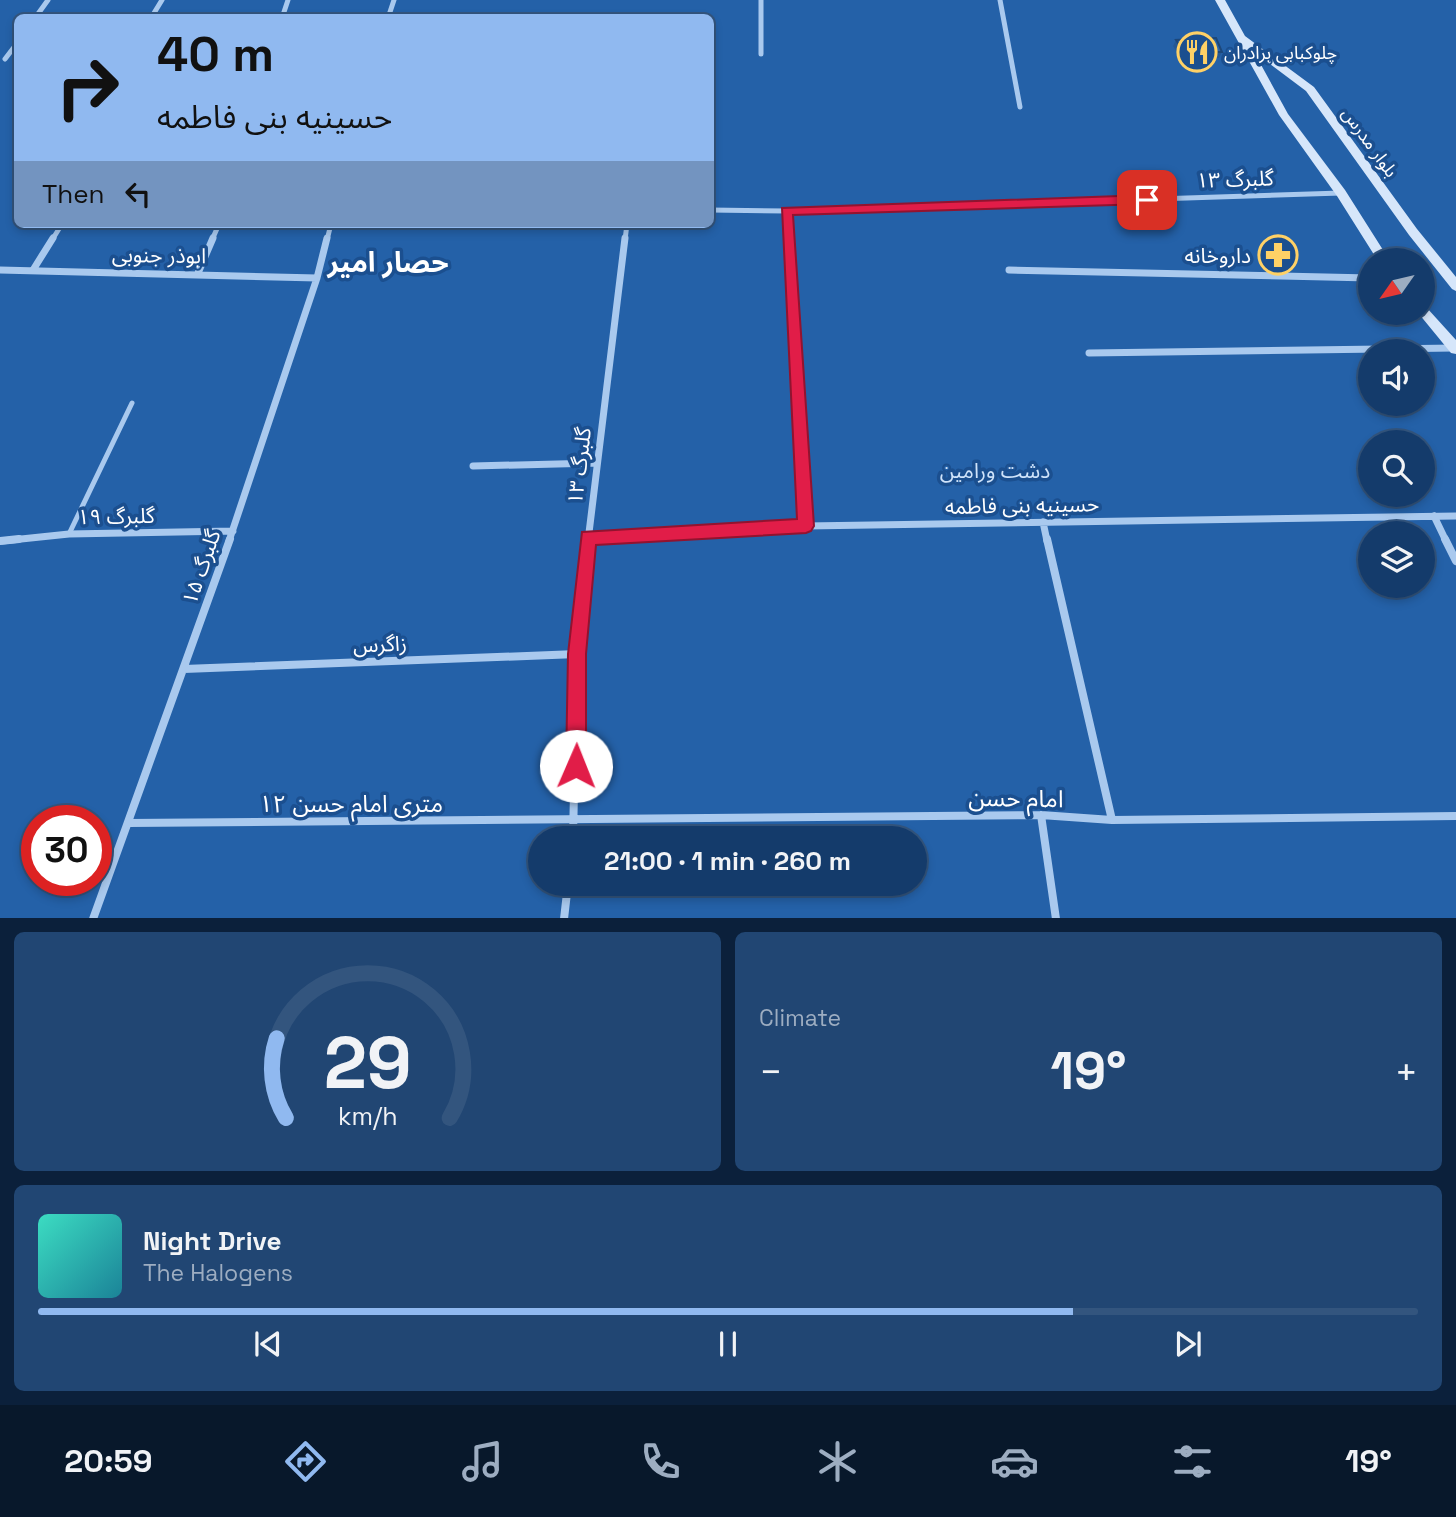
<!DOCTYPE html>
<html lang="en">
<head>
<meta charset="utf-8">
<style>
	:root { --surface:#143b6b; --page:#214673; --text:#f1f3f6; --muted:#9dadc1; --line:#33557e; --accent:#90b9f0 }
	body { margin:0; font-family:"Space Grotesk","Noto Sans Arabic",sans-serif; background:var(--page); color:var(--text); height:100vh; display:flex; flex-direction:column; font-size:26px; white-space:nowrap }
	* { box-sizing:border-box; margin:0 }
	p { font-size:23px; color:var(--muted) }
	.icon { flex:none; width:38px; height:38px; fill:none; stroke:currentColor; stroke-width:2; stroke-linecap:round; stroke-linejoin:round }
	.map { position:relative; height:918px; overflow:hidden }
	.drawer { display:flex; flex-direction:column; gap:14px; padding:14px; background:#0b203b; flex:1 }
	.drawer>* { flex:none }
	.guide { position:absolute; left:14px; top:14px; width:700px; height:214px; border-radius:10px; box-shadow:0 4px 10px #0003,0 0 0 2px var(--line); background:#90b9f0; color:#111; overflow:hidden }
	.needle { width:46px; rotate:236deg }
	.buttons { position:absolute; left:1358px; top:248px; display:grid; gap:14px }
	.buttons a { display:grid; place-items:center; width:77px; height:77px; border-radius:50%; background:var(--surface); box-shadow:0 4px 10px #0003,0 0 0 2px var(--line); font-size:35px }
	.speed { position:absolute; left:21px; top:805px; display:flex; gap:14px; font-size:35px; font-weight:700; text-align:center }
	.speed>* { display:grid; place-content:center; width:91px; height:91px; border-radius:50%; background:var(--surface); box-shadow:0 4px 10px #0003,0 0 0 2px var(--line); line-height:1 }
	.speed .limit { border:10px solid #d22; background:#fff; color:#111 }
	.pin { position:absolute; display:grid; place-items:center; width:60px; height:60px; color:#fff; margin:-30px; border-radius:14px; box-shadow:0 4px 10px #0006 }
	.me { position:absolute; width:77px; margin:-38px; rotate:1deg; stroke-linejoin:round; filter:drop-shadow(0 0 5px #0008) }
	.turn { display:flex; align-items:center; gap:24px; height:147px; padding:0 28px; font-size:32px }
	.turn .icon { width:91px; height:91px; stroke-width:2.5 }
	.turn b { display:block; font-size:49px; line-height:60px }
	.then { display:flex; align-items:center; height:66px; padding:0 28px; background:#0003; gap:14px; font-size:26px }
	.big { font-size:52px; font-weight:700; line-height:1.1 }
	.drawer .card { flex:1; display:flex; flex-direction:column; justify-content:center; gap:10px; min-width:0; padding:0 24px; border-radius:10px; background:var(--page) }
	.drawer .dial { align-items:center; gap:0 }
	.dial svg { height:182px; overflow:visible; fill:none; stroke:var(--line); stroke-width:7; stroke-linecap:round; text-anchor:middle }
	.dial text { fill:var(--text); stroke:none }
	.song { display:flex; align-items:center; gap:21px }
	.cover { width:84px; height:84px; border-radius:10px; background:linear-gradient(135deg,hsl(170 70% 55%),hsl(190 70% 35%)) }
	.played { height:7px; border-radius:4px; background:linear-gradient(90deg,var(--accent) 75%,var(--line) 75%) }
	.keys { display:flex; justify-content:space-around; direction:ltr }
	.heat { display:flex; justify-content:space-between; align-items:center; font-size:38px; direction:ltr }
	.drawer .tiles { flex:1; display:grid; gap:14px; grid-template-columns:1fr 1fr }
	.card:last-child { grid-column:span 2 }
	.trip { position:absolute; left:528px; top:826px; width:399px; height:70px; border-radius:35px; background:var(--surface); box-shadow:0 4px 10px #0003,0 0 0 2px var(--line); font-weight:700; line-height:70px; text-align:center }
	.tabs { display:flex; height:112px; justify-content:space-around; align-items:center; background:#08182b; color:var(--muted) }
	.tabs .icon { width:49px; height:49px }
	.tabs .selected { color:var(--accent) }
	.tabs b { font-size:32px; color:var(--text) }
	.map>svg:first-child { display:block }
	.green { fill:#2461a8; fill-rule:evenodd }
	.lines { fill:none; stroke-linecap:round; stroke-linejoin:round }
	.service { stroke:#a9c9ee; stroke-width:5 }
	.minor-far2 { stroke:#a9c9ee; stroke-width:5 }
	.minor-far1 { stroke:#a9c9ee; stroke-width:7 }
	.minor { stroke:#a9c9ee; stroke-width:8 }
	.secondary { fill:#d6e6fa; fill-rule:evenodd }
	.wall { fill:#245895 }
	.building { fill:#2a66ad; stroke:#1d4779; stroke-width:2 }
	.route { fill:#e11d48; stroke:#92132f; stroke-width:2 }
	.labels { text-anchor:middle; dominant-baseline:central; stroke-width:7; stroke-linejoin:round; paint-order:stroke }
	.far-poi-label { font-size:18px; fill:#fff; stroke:#1b4f8f; text-anchor:start }
	.far-street-label { font-size:18px; fill:#fff; stroke:#1b4f8f }
	.street-label { font-size:21px; fill:#fff; stroke:#1b4f8f }
	.poi-label { font-size:21px; fill:#fff; stroke:#1b4f8f; text-anchor:end }
	.park-label { font-size:21px; fill:#cfe3fa; stroke:#1b4f8f }
	.near-street-label { font-size:24px; fill:#fff; stroke:#1b4f8f }
	.district-label { font-size:28px; font-weight:bold; fill:#fff; stroke:#1b4f8f }
</style>
</head>
<body>
<div class="map">
<svg width="1456" height="919" viewBox="0 0 1456 919">
	<rect width="100%" height="100%" fill="#1b4f8f"/>
	<!-- green -->
	<path class="green" d="M0,0H1456V918L0,919ZM18,18H710V224H18ZM1370,261H1423V313H1370ZM1370,352H1423V404H1370ZM1370,443H1423V495H1370ZM1370,534H1423V586H1370ZM37,821H96V880H37ZM541,838H915V884H541Z"/>
	<g class="lines">
		<!-- service -->
		<path class="service" d="M69,534L132,403"/>
		<!-- minor-far2 -->
		<path class="minor-far2" d="M761,0V54
			M1000,0L1020,107
			M35,18L48,0
			M151,18L162,0
			M282,18L288,0
			M388,18L394,0
			M5,59L18,42
			M710,210L786,211L1341,193
			M786,211L788,240
			M52,240L62,224
			M212,240L219,224
			M327,240L331,224
			M625,240L627,224"/>
		<!-- minor-far1 -->
		<path class="minor-far1" d="M788,238L806,526
			M0,270L317,278
			M33,270L53,238
			M1009,270L1370,278
			M198,273L213,238
			M1089,353L1455,348
			M473,466L597,463
			M1434,516L1446,541
			M1043,522L1047,541
			M588,538L806,526L1456,516
			M2,541L69,534L233,531
			M229,541L317,278L327,238
			M588,541L625,238"/>
		<!-- minor -->
		<path class="minor" d="M1047,539L1112,820
			M1445,539L1456,561
			M0,541L19,539
			M184,669L577,654
			M1041,815L1056,919
			M128,823L1041,815L1112,820L1456,816
			M573,838L577,654L588,539
			M93,919L230,539
			M564,919L568,884"/>
		<!-- secondary -->
		<path class="secondary" d="M1215,0H1225L1245,36L1314,87L1417,229L1456,277V291L1452,289L1409,235L1306,91L1254,52L1288,114L1345,190L1390,261H1378L1337,196L1279,115Z
			M1423,306L1427,308L1456,340V354L1451,353L1419,314L1423,313Z"/>
	</g>
	<!-- wall -->
	<path class="wall" d="M1176,40L1222,52L1219,58H1181L1173,46Z"/>
	<!-- building -->
	<path class="building" d="M1216,38L1222,52H1184L1176,40Z"/>
	<!-- route -->
	<path class="route" d="M1147,195L1153,200L1147,204L793,215L814,526L811,531L806,533L596,545L586,654V766L583,773L576,775L569,773L566,766L568,654L582,532L797,519L782,208Z"/>
	<!-- icons -->
	<defs>
		<g id="restaurant-ring" transform="scale(2.0125)"><circle r="9.5" fill="#1b4f8f" stroke="#ffd166" stroke-width="1.5"/><path d="M-5-6h1v4h1v-4h1v4h1v-4h1v5L-1.5 .5V6h-2V.5L-5-1ZM5-6V6H3V1.5H1.5Q1.5-4 5-6Z" fill="#ffd166"/></g>
		<g id="pharmacy-ring" transform="scale(2.0125)"><circle r="9.5" fill="#1b4f8f" stroke="#ffd166" stroke-width="1.5"/><path d="M-2-6h4v4h4v4h-4v4h-4v-4h-4v-4h4Z" fill="#ffd166"/></g>
	</defs>
	<g fill-rule="evenodd">
		<use href="#restaurant-ring" x="1197" y="52"/>
		<use href="#pharmacy-ring" x="1278" y="255"/>
	</g>
	<g class="labels">
		<!-- far-poi labels -->
		<g class="far-poi-label">
			<text x="1224" y="52">چلوکبابی برادران</text>
		</g>
		<!-- far-street labels -->
		<g class="far-street-label">
			<text transform="translate(1370 142) rotate(54)">بلوار مدرس</text>
		</g>
		<!-- street labels -->
		<g class="street-label">
			<text transform="translate(1235 179) rotate(-2)">گلبرگ ۱۳</text>
			<text transform="translate(159 255) rotate(1)">ابوذر جنوبی</text>
			<text transform="translate(579 466) rotate(-83)">گلبرگ ۱۳</text>
			<text transform="translate(1022 505) rotate(-1)">حسینیه بنی فاطمه</text>
			<text transform="translate(116 516) rotate(-1)">گلبرگ ۱۹</text>
			<text transform="translate(201 567) rotate(-71)">گلبرگ ۱۵</text>
			<text transform="translate(380 644) rotate(-2)">زاگرس</text>
		</g>
		<!-- poi labels -->
		<g class="poi-label">
			<text x="1251" y="255">داروخانه</text>
		</g>
		<!-- park labels -->
		<g class="park-label">
			<text x="995" y="470">دشت ورامین</text>
		</g>
		<!-- near-street labels -->
		<g class="near-street-label">
			<text transform="translate(1016 798) rotate(1)">امام حسن</text>
			<text x="351" y="803">۱۲ متری امام حسن</text>
		</g>
		<!-- district labels -->
		<g class="district-label">
			<text x="388" y="262">حصار امیر</text>
		</g>
	</g>
</svg>
<div class="buttons">
<a><svg class="needle" viewBox="-14 -14 28 28"><path d="M0-13l5 13h-10z" fill="#e53935"/><path d="M0 13l5-13h-10z" fill="#9dadc1"/></svg></a>
<a><svg class="icon" aria-label="sound" viewBox="0 0 24 24"><path d="M4 9h4l5-4v14l-5-4H4zM17 9q2 3 0 6"/></svg></a>
<a><svg class="icon" aria-label="search" viewBox="0 0 24 24"><circle cx="10" cy="10" r="6"/><path d="M15 15l6 6"/></svg></a>
<a><svg class="icon" aria-label="layers" viewBox="0 0 24 24"><path d="M12 4l9 5-9 5-9-5zM3 14l9 5 9-5"/></svg></a>
</div>
<div class="speed"><div class="limit">30</div></div>
<div class="pin" style="left:1147px;top:200px;background:#d93025"><svg class="icon" aria-label="arrive" viewBox="0 0 24 24"><path d="M6 21V4h12l-3 4 3 4H6"/></svg></div>
<svg class="me" style="left:576px;top:766px" viewBox="-20 -20 40 40"><circle r="19" fill="#fff"/><path d="M0-13L10 11 0 6-10 11z" fill="#e11d48"/></svg>
<div class="trip">21:00 · 1 min · 260 m</div>
<div class="guide">
<div class="turn"><svg class="icon" aria-label="right" viewBox="0 0 24 24"><path d="M7 20v-9h11M14 6l5 5-5 5"/></svg><div><b>40 m</b>حسینیه بنی فاطمه</div></div>
<div class="then">Then<svg class="icon" aria-label="left" viewBox="0 0 24 24"><path d="M17 20v-9H6M10 6l-5 5 5 5"/></svg></div>
</div>
</div>
<section class="drawer">
<div class="tiles">
<div class="card dial"><svg viewBox="0 0 100 80">
<path d="M14 69A42 42 0 1 1 86 69"/>
<path d="M14 69A42 42 0 0 1 10 34" stroke="#90b9f0"/>
<text x="50" y="56" font-size="32" font-weight="700">29</text>
<text x="50" y="72" font-size="11">km/h</text>
</svg></div>
<div class="card"><p>Climate</p>
<div class="heat"><a>−</a><b class="big">19°</b><a>+</a></div>
</div>
<div class="card">
<div class="song"><i class="cover"></i><div><b>Night Drive</b><p>The Halogens</p></div></div>
<div class="played"></div>
<div class="keys"><svg class="icon" aria-label="previous" viewBox="0 0 24 24"><path d="M18 5L8 12l10 7zM5 5v14"/></svg><svg class="icon" aria-label="pause" viewBox="0 0 24 24"><path d="M8 5v14M16 5v14"/></svg><svg class="icon" aria-label="next" viewBox="0 0 24 24"><path d="M6 5l10 7-10 7zM19 5v14"/></svg></div>
</div>
</div>
</section>
<nav class="tabs">
<b>20:59</b>
<svg class="icon selected" aria-label="directions" viewBox="0 0 24 24"><path d="M12 3l9 9-9 9-9-9zM9 14v-3h6M13 9l2 2-2 2"/></svg>
<svg class="icon" aria-label="music" viewBox="0 0 24 24"><path d="M9 18V5l10-2v13"/><circle cx="6" cy="18" r="3"/><circle cx="16" cy="16" r="3"/></svg>
<svg class="icon" aria-label="phone" viewBox="0 0 24 24"><path d="M5 4h4l2 5-3 2q2 4 5 5l2-3 5 2v4C11 20 4 13 5 4z"/></svg>
<svg class="icon" aria-label="climate" viewBox="0 0 24 24"><path d="M12 3v18M4 7l16 10M4 17L20 7"/></svg>
<svg class="icon" aria-label="car" viewBox="0 0 24 24"><path d="M5 17H2v-5l4-1 3-4h7l3 4 3 1v5h-3M9 17h6M6 11h13"/><circle cx="7" cy="17" r="2"/><circle cx="17" cy="17" r="2"/></svg>
<svg class="icon" aria-label="filters" viewBox="0 0 24 24"><path d="M4 7h16M4 17h16"/><circle cx="9" cy="7" r="2"/><circle cx="15" cy="17" r="2"/></svg>
<b>19°</b>
</nav>
</body>
</html>
